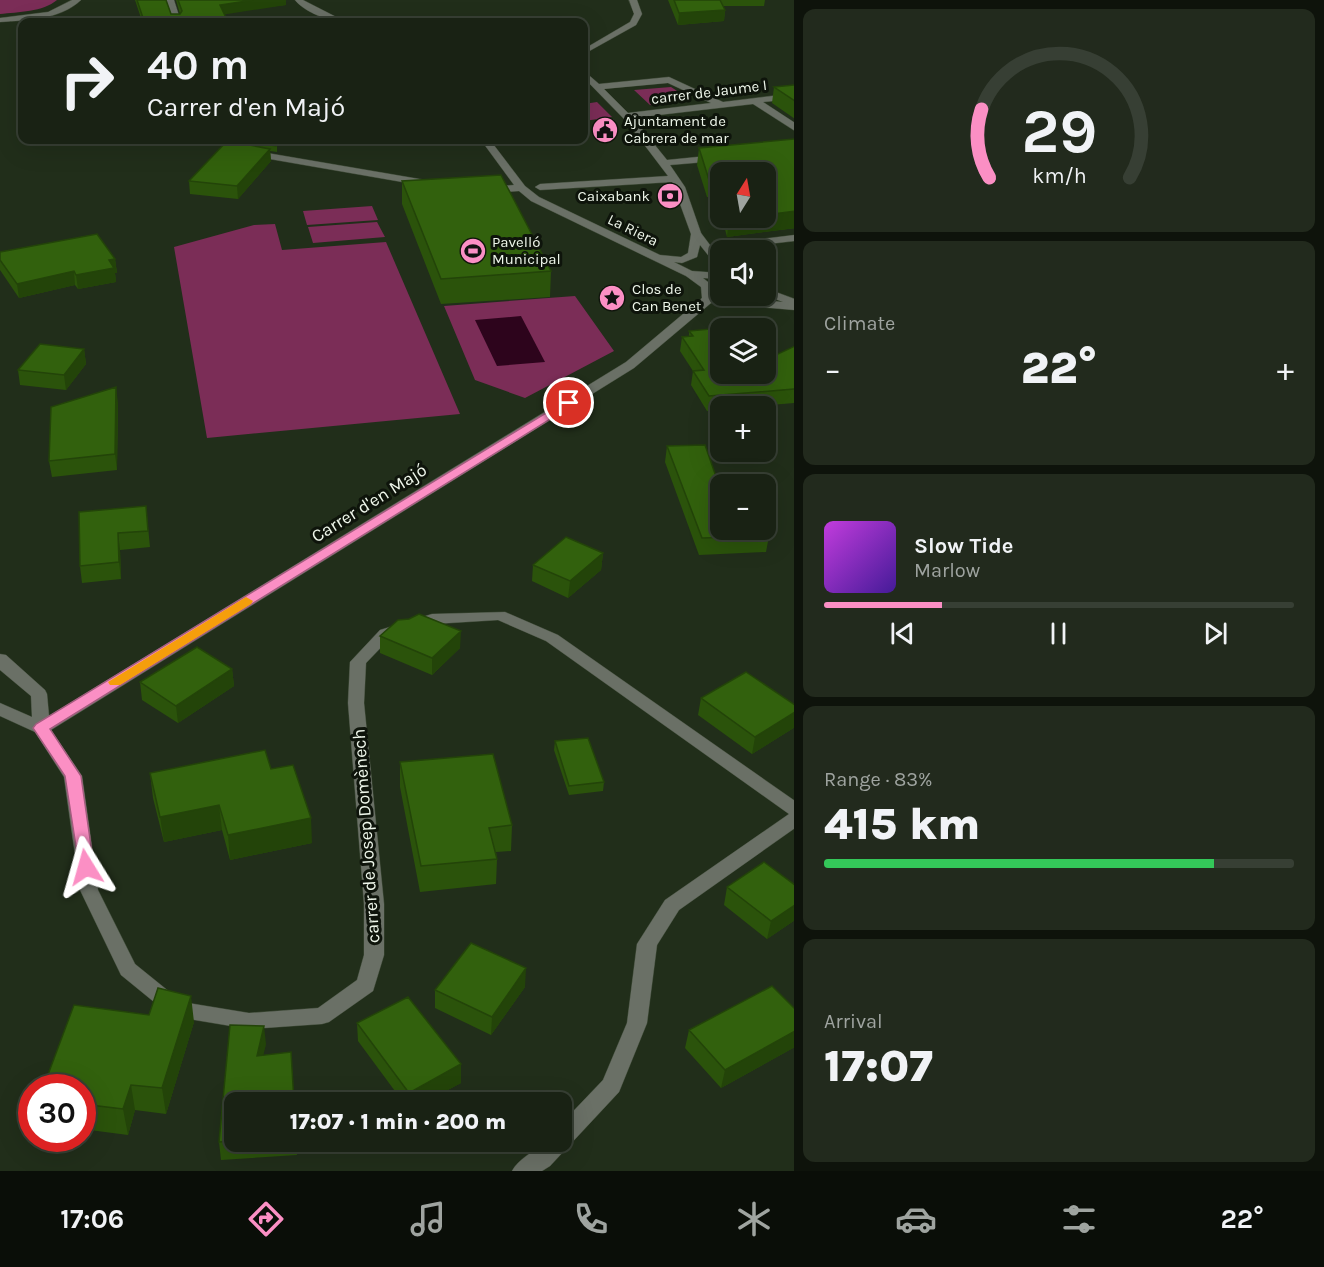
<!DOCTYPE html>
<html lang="en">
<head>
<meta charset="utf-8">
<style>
	:root { --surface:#192214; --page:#222a1d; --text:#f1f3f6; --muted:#9fa4a0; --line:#373f34; --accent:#fb8fc4 }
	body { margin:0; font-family:Karla,sans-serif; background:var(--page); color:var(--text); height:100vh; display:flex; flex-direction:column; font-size:22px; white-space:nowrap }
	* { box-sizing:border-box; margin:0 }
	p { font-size:20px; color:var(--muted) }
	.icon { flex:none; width:33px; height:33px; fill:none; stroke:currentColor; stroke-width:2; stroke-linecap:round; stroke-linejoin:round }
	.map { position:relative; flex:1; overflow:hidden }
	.details { display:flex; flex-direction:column; gap:9px; padding:9px; background:#0e130b; width:530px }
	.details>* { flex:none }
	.guide { position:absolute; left:18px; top:18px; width:570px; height:126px; border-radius:12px; box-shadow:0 6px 24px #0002,0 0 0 2px var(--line); background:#192214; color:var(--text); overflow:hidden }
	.needle { width:39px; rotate:11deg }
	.controls { position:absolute; left:710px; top:162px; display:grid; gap:12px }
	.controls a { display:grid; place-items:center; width:66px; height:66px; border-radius:12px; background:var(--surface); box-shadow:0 6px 24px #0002,0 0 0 2px var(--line); font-size:30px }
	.speed { position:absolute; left:18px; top:1074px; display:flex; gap:12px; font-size:30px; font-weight:700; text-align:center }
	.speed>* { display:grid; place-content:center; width:78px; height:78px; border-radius:50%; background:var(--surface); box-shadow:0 6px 24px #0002,0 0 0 2px var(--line); line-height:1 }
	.speed .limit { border:9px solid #d22; background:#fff; color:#111 }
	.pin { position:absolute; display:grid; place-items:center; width:51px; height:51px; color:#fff; margin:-26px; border:3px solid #fff; border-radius:50%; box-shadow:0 2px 6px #0007 }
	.me { position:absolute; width:66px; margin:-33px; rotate:352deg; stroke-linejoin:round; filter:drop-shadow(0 0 4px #0008) }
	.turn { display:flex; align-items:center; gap:21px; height:126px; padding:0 30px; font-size:27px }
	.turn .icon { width:78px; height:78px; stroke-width:2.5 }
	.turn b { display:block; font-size:42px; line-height:51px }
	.big { font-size:45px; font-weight:800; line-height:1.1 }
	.details .widget { flex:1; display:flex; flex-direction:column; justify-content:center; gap:9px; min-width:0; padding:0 21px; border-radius:12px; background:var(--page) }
	.details .dial { align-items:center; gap:0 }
	.dial svg { height:156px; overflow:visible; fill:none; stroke:var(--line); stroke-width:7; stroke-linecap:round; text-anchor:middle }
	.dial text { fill:var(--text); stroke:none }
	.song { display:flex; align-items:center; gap:18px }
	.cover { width:72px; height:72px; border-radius:9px; background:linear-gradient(135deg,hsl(290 70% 55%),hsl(260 70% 35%)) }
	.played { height:6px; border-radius:3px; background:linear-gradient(90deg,var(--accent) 25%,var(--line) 25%) }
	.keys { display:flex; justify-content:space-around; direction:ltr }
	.heat { display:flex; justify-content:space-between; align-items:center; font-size:33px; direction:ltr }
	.charge { height:9px; border-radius:4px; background:linear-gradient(90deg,#34c759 83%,var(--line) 0) }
	.trip { position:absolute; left:224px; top:1092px; width:348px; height:60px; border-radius:12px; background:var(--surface); box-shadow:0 6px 24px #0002,0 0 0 2px var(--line); font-weight:800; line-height:60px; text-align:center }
	.tab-bar { display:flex; height:96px; justify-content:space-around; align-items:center; background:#0a0e08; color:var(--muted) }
	.tab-bar .icon { width:42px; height:42px }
	.tab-bar .on { color:var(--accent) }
	.tab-bar b { font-size:27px; color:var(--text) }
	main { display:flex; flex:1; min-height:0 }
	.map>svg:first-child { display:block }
	.green { fill:#7b2d57 }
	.water { fill:#2d041c }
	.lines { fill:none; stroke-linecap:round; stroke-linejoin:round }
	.minor-casing { stroke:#3e4a37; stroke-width:1 }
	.minor { fill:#6a7066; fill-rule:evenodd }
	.wall { fill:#2b530b }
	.shaded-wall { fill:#234409 }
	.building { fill:#32610d; stroke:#234409; stroke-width:1.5 }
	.route { fill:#fb8fc4; stroke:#a35d7f; stroke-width:1.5 }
	.slow { fill:#f59e0b }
	.labels { text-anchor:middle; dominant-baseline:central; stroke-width:6; stroke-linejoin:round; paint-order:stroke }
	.far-street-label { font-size:15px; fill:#eef6ea; stroke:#0e140b }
	.far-poi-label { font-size:15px; fill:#eef6ea; stroke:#0e140b; text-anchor:start }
	.street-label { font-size:18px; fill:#eef6ea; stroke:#0e140b }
</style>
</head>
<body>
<main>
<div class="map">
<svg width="795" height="1171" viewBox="0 0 795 1171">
	<rect width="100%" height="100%" fill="#212e1a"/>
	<!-- green -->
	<path class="green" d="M0,0H57C43,12 18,12 0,14Z
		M671,87L691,100L650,105L634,90Z
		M597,102L612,117L584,121V104Z
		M372,206L378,220L307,225L303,211Z
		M377,222L385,237L313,243L308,227Z
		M275,224L282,250L386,242L460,414L207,438L174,247L254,225Z
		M575,296L614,351L525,398L475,380L444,306Z"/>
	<!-- water -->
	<path class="water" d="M521,316L545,362L497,366L475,320Z"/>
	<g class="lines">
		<!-- minor casing -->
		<g class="minor-casing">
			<path id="minor" d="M72,0H81C60,20 27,20 0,22V18L48,12Z
				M166,0H174L181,22H173Z
				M295,0H303L346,22C332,23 304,12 295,0Z
				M629,0H637L642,14L636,25L584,54V49L630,22L634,14Z
				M584,71L599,84L669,77L723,102L795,93V99L763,102L795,123V131L753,104L633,118L667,160L717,155L722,158L717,161L670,165L685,187L701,233L710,245L795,235V241L715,250L720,256V266L716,265L700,245L697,257L682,263L674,262L692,271L720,273V279L703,278L713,286V296L783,302L765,295V288L795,299V310L711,303L634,368L51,730L82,776L98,890L135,964L182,1002L249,1013L318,1008L357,980L364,955V904L348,703L350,662L380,630L432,614L505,612L558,635L795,801V828L679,910L657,945L647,1023L619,1092L550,1166L542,1171H512C518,1159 535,1151 545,1142H561V1124L603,1080L627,1023L637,944L665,900L789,814L546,641L498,620L433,624L392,636L366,663L364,703L384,904V955L373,991L329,1022L322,1024L249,1029L177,1017L170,1015L121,975L80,890L64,777L35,732L0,716V703L32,717L31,696L0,670V654L6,655L45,690L47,694L49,716L626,362L702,298L701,287L686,276L531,201L519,191L488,193L483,190L488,187L514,185L481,140H490L525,186L539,197L660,255L681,257L688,253L691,234L672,182L540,190L535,187L540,184L668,176L627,122L584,78ZM668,83L711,103L628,113L604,89Z
				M213,140H224L238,148L431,181L436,184L431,187L235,153Z"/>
		</g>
		<!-- minor -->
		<use href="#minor" class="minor"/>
	</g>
	<!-- wall -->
	<path class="wall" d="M135,0H166L171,14H180L176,0H286V5L142,21Z
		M668,0H765L764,6H723L725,10L724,21L678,25Z
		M795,85V119L772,103L774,87Z
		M795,139V228L727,237L722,218H765L720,172V211L717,197H707L697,165L699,148Z
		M236,140H275L277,145V152L270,151L271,161L238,199L190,194L189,181L234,142L236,143Z
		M402,181L551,271L550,297L441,304L402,204Z
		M0,252L115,259L117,273H115L116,282L78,289L75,285L19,298L0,270Z
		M689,331L765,374L795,346V403L759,406H720V410L707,411L691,385L693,371L680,351L682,337L689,336Z
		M84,349L86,364L66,390L20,385L18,370Z
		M118,403L117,470L52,477L49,461Z
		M667,446L720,530L769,536L766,552L699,555L665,462Z
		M146,506L150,547L120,550L121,579L82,583L80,566Z
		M603,553L601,570L568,598L532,581L533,565Z
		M409,619L460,648L432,675L380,653V636Z
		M232,669L234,686L178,723L142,700L140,682Z
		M701,698L795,705V727L752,754L698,715Z
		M555,741L604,782L603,791L569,795L554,750Z
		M400,762L512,825L511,851L496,852L497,859L496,884L420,892L400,787Z
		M271,769L312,843L230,860L222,830L164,842L153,798L150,773Z
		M795,885V920L767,939L724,905L727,887Z
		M525,987L491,1035L435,1008V990Z
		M795,1009V1047L721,1088L685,1048L689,1030Z
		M194,1022L166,1114L135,1110L128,1135L82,1129V1088Z
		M357,1023L461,1083L425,1102H403L358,1041Z
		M266,1044L234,1142H296L297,1155L221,1160L219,1142Z"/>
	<!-- shaded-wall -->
	<path class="shaded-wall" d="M253,0H286V5L221,15L220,5Z
		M725,10L724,21L678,25L679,13Z
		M270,149L271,161L238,199L237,186Z
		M795,211V228L727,237L729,219L742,218H765V215Z
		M115,259L117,273H115L116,282L78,289L76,275L109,260Z
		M74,271L75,285L19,298L17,284Z
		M84,349L86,364L66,390L64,375Z
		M116,387L118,403L117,470L115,454Z
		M118,533L120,550L121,579L119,562Z
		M603,553L601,570L568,598L570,581Z
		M461,631L460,648L432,675V658Z
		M232,669L234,686L178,723L176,706Z
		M795,712V727L752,754L755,737Z
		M219,805L222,830L164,842L160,817Z
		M311,818L312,843L230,860L228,835Z
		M795,905V920L767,939L771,921Z
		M526,968L525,987L491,1035L492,1017Z
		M191,996L194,1022L166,1114L162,1088Z
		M264,1026L266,1044L259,1074L257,1056Z
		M795,1031V1047L721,1088L725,1070Z
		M461,1064V1083L425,1102H409V1093Z
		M131,1085L135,1110L128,1135L123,1109Z"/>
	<!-- building -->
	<path class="building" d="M137,0H166L171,14H180L182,11L178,0H253L220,5L228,22H130L144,21Z
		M674,0H720L725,10L679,13Z
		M795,85V101L774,87Z
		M795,139V211L765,215V172H720V184L719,180H709L699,148Z
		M228,140L234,142L270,149L237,186L189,181Z
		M244,140H275L277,145L276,146Z
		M501,175L551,271L441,279L402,181Z
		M97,234L115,259L109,260L114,268L76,275L74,271L17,284L0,260V252Z
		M732,327L733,328H720V374H765V360L795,346V389L709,396L693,371L704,370L682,337L693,336L689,331Z
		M40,344L84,349L64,375L18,370Z
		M116,387L115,454L49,461L51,407Z
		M705,445L720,488V530H765V527L769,536L702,538L667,446Z
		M146,506L148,531L118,533L119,562L80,566L79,512Z
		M566,537L603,553L570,581L533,565Z
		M419,614L461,631L432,658L380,636L398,620L409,619Z
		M197,647L232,669L176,706L140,682Z
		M746,672L795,705V712L755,737L701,698Z
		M588,738L604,782L569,786L555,741Z
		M265,750L271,769L293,765L311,818L228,835L219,805L160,817L150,773Z
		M493,754L512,825L489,828L497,859L421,866L400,762Z
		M764,862L795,885V905L771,921L727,887Z
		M471,943L526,968L492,1017L435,990Z
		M772,986L795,1009V1031L725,1070L689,1030Z
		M158,988L191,996L162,1088L131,1085L123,1109L82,1104V1088H43L74,1005L149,1015Z
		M408,997L461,1064L409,1093L357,1023Z
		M230,1025L264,1026L257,1056L291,1052L294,1102H234V1141L219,1142Z"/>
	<!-- route -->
	<path class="route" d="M569,399L575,403L573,405L50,729L81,776L94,867L91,872L86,873L80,872L65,776L33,728L36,724Z"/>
	<!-- slow -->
	<path class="slow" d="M246,597L253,601L251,604L120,685H110L108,682Z"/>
	<!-- icons -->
	<defs>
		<g id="civic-disc" transform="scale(1.35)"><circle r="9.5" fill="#fb8fc4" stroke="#0e140b"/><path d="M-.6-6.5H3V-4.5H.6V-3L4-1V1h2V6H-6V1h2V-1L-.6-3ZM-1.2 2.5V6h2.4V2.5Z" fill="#111"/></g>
		<g id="bank-disc" transform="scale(1.35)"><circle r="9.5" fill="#fb8fc4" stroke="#0e140b"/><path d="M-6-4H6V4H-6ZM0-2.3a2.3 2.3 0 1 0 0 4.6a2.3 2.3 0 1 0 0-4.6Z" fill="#111"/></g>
		<g id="stadium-disc" transform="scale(1.35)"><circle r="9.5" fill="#fb8fc4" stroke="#0e140b"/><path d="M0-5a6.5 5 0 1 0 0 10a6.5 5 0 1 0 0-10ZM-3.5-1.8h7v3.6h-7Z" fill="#111"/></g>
		<g id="sight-disc" transform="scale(1.35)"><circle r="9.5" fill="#fb8fc4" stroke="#0e140b"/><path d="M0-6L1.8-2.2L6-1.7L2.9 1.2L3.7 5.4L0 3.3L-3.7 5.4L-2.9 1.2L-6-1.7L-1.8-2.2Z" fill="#111"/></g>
	</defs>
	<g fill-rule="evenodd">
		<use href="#civic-disc" x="605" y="130"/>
		<use href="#bank-disc" x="670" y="196"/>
		<use href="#stadium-disc" x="473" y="251"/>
		<use href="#sight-disc" x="612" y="298"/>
	</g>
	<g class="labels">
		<!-- far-street labels -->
		<g class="far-street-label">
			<text transform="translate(709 92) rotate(-7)">carrer de Jaume I</text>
			<text transform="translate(633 230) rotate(26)">La Riera</text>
		</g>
		<!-- far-poi labels -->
		<g class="far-poi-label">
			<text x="624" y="121">Ajuntament de<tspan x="624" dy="17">Cabrera de mar</tspan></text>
			<text x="650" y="196" text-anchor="end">Caixabank</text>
			<text x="492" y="242">Pavelló<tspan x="492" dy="17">Municipal</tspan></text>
			<text x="632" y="289">Clos de<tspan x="632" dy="17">Can Benet</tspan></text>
		</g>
		<!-- street labels -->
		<g class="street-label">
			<text transform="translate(369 503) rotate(-32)">Carrer d'en Majó</text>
			<text transform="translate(366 836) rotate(-94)">carrer de Josep Domènech</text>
		</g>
	</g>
</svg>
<div class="controls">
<a><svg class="needle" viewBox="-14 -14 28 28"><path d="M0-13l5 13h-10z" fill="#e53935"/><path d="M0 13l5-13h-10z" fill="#9fa4a0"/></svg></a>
<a><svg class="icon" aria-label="sound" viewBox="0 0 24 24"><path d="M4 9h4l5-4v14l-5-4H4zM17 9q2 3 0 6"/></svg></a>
<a><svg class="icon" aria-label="layers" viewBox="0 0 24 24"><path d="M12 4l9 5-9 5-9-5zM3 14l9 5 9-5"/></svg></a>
<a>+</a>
<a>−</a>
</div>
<div class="speed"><div class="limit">30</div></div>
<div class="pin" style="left:569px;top:403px;background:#d93025"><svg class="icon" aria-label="arrive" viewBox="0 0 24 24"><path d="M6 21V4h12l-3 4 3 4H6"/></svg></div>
<svg class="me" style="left:86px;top:867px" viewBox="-20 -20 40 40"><path d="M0-17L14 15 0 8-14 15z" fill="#fb8fc4" stroke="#fff" stroke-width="4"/></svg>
<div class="trip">17:07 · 1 min · 200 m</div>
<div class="guide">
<div class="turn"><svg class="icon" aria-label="right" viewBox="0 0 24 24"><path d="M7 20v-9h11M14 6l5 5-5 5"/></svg><div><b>40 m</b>Carrer d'en Majó</div></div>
</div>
</div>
<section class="details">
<div class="widget dial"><svg viewBox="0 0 100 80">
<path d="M14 69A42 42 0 1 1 86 69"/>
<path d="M14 69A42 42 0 0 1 10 34" stroke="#fb8fc4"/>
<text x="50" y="56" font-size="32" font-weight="700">29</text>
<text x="50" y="72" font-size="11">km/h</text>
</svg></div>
<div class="widget"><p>Climate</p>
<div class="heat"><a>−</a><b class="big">22°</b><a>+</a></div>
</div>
<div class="widget">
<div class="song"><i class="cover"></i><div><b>Slow Tide</b><p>Marlow</p></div></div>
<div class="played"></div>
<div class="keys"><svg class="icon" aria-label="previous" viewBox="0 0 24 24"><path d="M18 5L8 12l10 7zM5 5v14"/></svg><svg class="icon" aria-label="pause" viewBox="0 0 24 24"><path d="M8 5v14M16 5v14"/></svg><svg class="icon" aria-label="next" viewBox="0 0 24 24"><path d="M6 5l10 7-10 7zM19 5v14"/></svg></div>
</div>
<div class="widget"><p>Range · 83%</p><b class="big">415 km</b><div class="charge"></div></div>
<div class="widget"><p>Arrival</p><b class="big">17:07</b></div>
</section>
</main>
<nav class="tab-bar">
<b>17:06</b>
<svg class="icon on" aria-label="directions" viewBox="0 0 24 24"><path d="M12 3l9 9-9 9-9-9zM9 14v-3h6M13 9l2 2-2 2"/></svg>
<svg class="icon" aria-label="music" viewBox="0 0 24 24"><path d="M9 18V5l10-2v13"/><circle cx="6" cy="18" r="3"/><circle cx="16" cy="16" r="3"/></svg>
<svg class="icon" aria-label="phone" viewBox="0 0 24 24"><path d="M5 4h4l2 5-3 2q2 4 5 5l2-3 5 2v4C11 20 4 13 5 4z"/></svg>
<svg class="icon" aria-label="climate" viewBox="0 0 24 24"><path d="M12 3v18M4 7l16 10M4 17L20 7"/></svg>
<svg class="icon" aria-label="car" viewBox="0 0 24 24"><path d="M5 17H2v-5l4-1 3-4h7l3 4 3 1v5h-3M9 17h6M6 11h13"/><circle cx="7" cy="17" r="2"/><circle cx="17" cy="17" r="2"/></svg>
<svg class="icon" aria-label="filters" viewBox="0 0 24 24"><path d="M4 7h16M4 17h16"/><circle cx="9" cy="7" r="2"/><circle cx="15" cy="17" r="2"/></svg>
<b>22°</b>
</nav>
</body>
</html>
